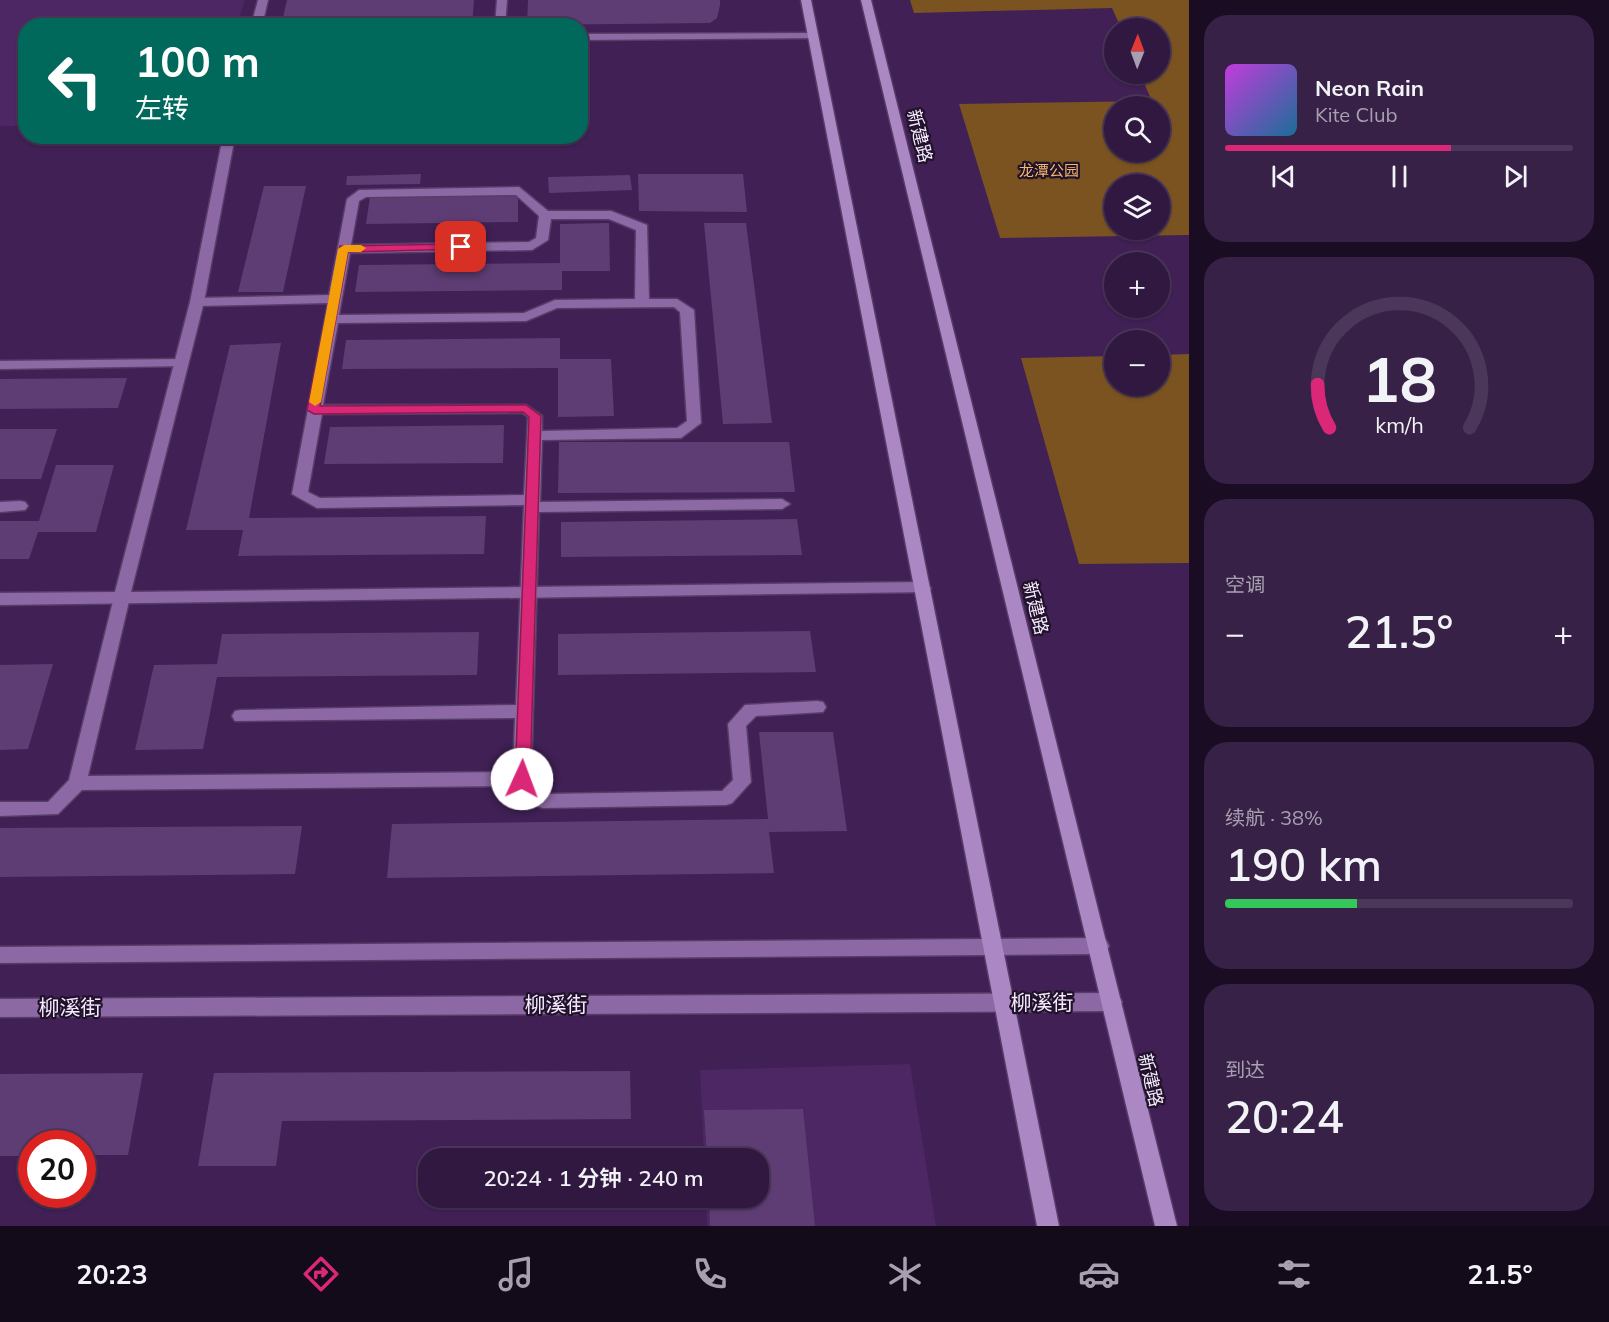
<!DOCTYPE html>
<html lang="zh">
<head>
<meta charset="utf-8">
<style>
	:root { --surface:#301840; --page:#382147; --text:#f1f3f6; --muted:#a8a0b1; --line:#4b3759; --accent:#db2777 }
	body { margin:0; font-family:Mulish,"Noto Sans SC",sans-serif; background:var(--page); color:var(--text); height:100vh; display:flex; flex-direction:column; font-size:22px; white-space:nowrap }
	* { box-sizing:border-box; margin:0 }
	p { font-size:20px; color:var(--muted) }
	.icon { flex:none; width:33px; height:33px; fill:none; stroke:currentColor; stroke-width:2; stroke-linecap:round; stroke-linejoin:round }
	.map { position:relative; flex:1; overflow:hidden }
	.sheet { display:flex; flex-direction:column; gap:15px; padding:15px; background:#1a0d23; width:420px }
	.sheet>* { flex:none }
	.hud { position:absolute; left:18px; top:18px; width:570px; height:126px; border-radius:24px; box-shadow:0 2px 4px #0004,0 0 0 2px var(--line); background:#00695c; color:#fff; overflow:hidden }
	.needle { width:39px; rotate:1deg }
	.tools { position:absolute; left:1104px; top:18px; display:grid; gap:12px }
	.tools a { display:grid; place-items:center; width:66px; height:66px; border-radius:50%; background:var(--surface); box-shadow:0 2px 4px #0004,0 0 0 2px var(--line); font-size:30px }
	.speed { position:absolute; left:18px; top:1130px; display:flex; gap:12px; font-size:30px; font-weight:700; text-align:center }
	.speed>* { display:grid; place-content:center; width:78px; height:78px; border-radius:50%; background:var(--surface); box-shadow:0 2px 4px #0004,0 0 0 2px var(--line); line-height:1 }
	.speed .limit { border:9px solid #d22; background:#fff; color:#111 }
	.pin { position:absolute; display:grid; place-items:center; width:51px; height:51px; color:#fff; margin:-26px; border-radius:12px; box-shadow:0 3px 9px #0006 }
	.me { position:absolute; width:66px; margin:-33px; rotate:2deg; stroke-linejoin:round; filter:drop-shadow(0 0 4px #0008) }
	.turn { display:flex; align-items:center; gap:21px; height:126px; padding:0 18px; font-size:27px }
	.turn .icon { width:78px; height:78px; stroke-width:2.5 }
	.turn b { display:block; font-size:42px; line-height:51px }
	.big { font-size:45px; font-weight:600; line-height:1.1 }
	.sheet .widget { flex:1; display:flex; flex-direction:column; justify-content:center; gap:9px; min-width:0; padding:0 21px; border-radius:24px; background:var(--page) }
	.sheet .dial { align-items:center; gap:0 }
	.dial svg { height:156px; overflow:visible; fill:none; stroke:var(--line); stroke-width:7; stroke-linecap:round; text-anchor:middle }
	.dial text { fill:var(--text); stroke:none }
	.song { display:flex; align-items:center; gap:18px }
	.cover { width:72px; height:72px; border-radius:9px; background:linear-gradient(135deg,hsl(290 70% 55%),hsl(200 70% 35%)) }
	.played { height:6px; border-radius:3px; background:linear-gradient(90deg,var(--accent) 65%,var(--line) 65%) }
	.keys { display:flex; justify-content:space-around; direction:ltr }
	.heat { display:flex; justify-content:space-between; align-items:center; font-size:33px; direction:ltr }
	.charge { height:9px; border-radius:4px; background:linear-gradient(90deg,#34c759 38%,var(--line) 0) }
	.trip { position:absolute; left:418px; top:1148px; width:351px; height:60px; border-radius:24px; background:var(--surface); box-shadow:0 2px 4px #0004,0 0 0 2px var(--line); font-weight:600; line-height:60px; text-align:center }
	.tab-bar { display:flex; height:96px; justify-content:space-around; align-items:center; background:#130a1a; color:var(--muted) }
	.tab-bar .icon { width:42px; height:42px }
	.tab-bar .current { color:var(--accent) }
	.tab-bar b { font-size:27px; color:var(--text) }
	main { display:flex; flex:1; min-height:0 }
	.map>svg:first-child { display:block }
	.built { fill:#4c2763 }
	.green { fill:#7a5320; fill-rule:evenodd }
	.building { fill:#5e3d74 }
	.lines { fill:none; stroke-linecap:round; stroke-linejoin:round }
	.service-casing { stroke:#583c68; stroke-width:3 }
	.minor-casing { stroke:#583c68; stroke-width:3 }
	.tertiary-casing { stroke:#583c68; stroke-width:3 }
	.primary-casing { stroke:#583c68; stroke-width:3 }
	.service { fill:#8c69a4; fill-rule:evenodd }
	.minor { fill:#8c69a4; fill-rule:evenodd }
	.tertiary { fill:#8c69a4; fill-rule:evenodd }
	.primary { fill:#ab88c4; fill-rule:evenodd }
	.route { fill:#db2777; stroke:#8e194d; stroke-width:1.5 }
	.slow { fill:#f59e0b }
	.labels { text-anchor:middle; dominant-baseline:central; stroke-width:4.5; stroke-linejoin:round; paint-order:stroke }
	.far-park-label { font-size:15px; fill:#f4b76e; stroke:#20122a }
	.street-label { font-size:18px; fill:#f4e9fd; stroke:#20122a }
	.near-street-label { font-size:21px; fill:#f4e9fd; stroke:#20122a }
</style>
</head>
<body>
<main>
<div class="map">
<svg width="1189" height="1226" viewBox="0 0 1189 1226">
	<rect width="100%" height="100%" fill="#402055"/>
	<!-- built -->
	<path class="built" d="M0,0H245L237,25L26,26L25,126H0Z
		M910,1064L936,1226H707L706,1197H759V1158H704L700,1070Z"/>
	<!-- green -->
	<path class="green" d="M910,0H1189V235L1000,238L959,104L1152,101L1140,74H1160V28H1121L1112,8L914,13ZM1114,106H1160V152H1114ZM1114,184H1160V230H1114Z
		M1189,354V563L1079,564L1021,358L1114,356V386H1160V355Z"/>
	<!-- building -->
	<path class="building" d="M287,0H474L472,26H281Z
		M528,0H720V5L717,18L710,23L527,25Z
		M421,174L420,184L346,185L347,176Z
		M638,174H743L747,212L639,211Z
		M630,175L632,190L549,193L548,177Z
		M264,186H306L283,292H238Z
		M518,195V222L366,224L370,197Z
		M609,223L610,271H562V290L355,292L359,265L560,263V224Z
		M704,223H746L772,423L723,424Z
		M560,338V359H611L614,416L558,417V368L342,369L346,340Z
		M281,343L249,518L486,516L484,554L238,556L243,530H186L230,345Z
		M127,378L118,408L0,409V379Z
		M504,425L503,463L324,464L330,427Z
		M0,429H57L41,479H0Z
		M559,442H789L795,492L558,493Z
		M56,465H114L96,532H38L29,559H0V521H39Z
		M797,519L802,555L561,557V522Z
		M810,631L816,672L558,675V634Z
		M479,632L477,675L217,677L203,749L135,750L154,665L217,664L222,634Z
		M53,664L28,749L0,750V665Z
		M759,732H833L847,831L769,832L774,873L387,878L392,824L768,819Z
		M302,826L295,874L0,877V828Z
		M630,1071L631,1119L282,1121L276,1166H198L214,1073Z
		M143,1073L128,1155H82V1143H32V1156H0V1074Z
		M803,1109L815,1226H710L709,1197H759V1158H707L704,1110Z"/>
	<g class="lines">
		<!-- service casing -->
		<g class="service-casing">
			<path id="service" d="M497,0H507L505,26H495Z
				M519,187L548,211H611L647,225L649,299H677L694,310L701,423L681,438L542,440L540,502L782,499L790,504L782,509L539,512L531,777L547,794L722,791L733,780L728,724L745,705L817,701L823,702L826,707L823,712L756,716L746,726L751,782L732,803L726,805L543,808L537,806L518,786L82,790L58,814L0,816V802H48L69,780L114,597L122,591L130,597L88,776L513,772L515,718L235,721L232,716L235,711L241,710L516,705L524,505L317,508L292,494L328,303L197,306L190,302L197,298L329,295L347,199L359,190ZM516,195L539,216L536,238L529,242L351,245L359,201L366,197ZM551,219H609L636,230L635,299L555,300L524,313L339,315L350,253L532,250L548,240ZM674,307L680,312L687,421L677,428L542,431V416L526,405H323L338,323L526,321L557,308ZM523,413L528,417L524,495L320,498L308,492L322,414Z
				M181,359L188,363L186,366L0,369V361Z
				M20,501L25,502L28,506L25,510L0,512V502Z"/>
		</g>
		<!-- minor casing -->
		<g class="minor-casing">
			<path id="minor" d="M258,0H268L262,26H251Z
				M817,33V37L813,38L580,40V34Z
				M223,136H235L204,302L131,592L923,582L931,588L929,592L0,605V593L115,592L190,302Z"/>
		</g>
		<!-- tertiary casing -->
		<g class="tertiary-casing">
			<path id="tertiary" d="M1099,938L1106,940L1109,946L1106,952L1099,954L0,963V947Z
				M1112,993L1119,996L1122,1002L1119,1008L1112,1011L0,1017V999Z"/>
		</g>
		<!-- primary casing -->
		<g class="primary-casing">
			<path id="primary" d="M801,0H811L1059,1226H1037Z
				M861,0H871L1177,1226H1155Z"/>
		</g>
		<!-- service -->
		<use href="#service" class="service"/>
		<!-- minor -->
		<use href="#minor" class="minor"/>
		<!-- tertiary -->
		<use href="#tertiary" class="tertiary"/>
		<!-- primary -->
		<use href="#primary" class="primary"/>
	</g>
	<!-- route -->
	<path class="route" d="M461,244L465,245V249L348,252L320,406L526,405L541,416L530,779L522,785L515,779L529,417L523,412L314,414L307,410L340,246Z"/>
	<!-- slow -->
	<path class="slow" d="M344,245H361L366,248L361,252H348L321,402L315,406L309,402L338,249Z"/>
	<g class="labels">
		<!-- far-park labels -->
		<g class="far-park-label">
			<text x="1049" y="170">龙潭公园</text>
		</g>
		<!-- street labels -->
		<g class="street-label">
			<text transform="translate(920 136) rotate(76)">新建路</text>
			<text transform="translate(1036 608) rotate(76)">新建路</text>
			<text transform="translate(1151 1080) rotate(77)">新建路</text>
		</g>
		<!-- near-street labels -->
		<g class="near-street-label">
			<text x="1042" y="1002">柳溪街</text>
			<text x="556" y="1004">柳溪街</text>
			<text x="70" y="1007">柳溪街</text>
		</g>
	</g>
</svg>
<div class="tools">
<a><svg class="needle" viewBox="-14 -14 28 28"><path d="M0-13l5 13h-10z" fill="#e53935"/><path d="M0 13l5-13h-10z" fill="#a8a0b1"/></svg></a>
<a><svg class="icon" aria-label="search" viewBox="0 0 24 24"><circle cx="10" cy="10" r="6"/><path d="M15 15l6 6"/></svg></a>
<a><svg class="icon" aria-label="layers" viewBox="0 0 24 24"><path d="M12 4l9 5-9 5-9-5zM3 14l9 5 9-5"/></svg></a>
<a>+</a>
<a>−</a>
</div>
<div class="speed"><div class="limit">20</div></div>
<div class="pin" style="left:461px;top:247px;background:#d93025"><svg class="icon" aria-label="arrive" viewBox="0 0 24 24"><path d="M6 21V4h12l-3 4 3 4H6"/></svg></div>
<svg class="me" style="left:522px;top:779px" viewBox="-20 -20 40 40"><circle r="19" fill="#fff"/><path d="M0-13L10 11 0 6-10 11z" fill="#db2777"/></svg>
<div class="trip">20:24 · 1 分钟 · 240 m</div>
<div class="hud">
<div class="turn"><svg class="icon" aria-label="left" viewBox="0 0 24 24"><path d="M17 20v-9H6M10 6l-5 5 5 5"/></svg><div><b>100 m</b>左转</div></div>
</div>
</div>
<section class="sheet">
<div class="widget">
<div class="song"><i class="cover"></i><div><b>Neon Rain</b><p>Kite Club</p></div></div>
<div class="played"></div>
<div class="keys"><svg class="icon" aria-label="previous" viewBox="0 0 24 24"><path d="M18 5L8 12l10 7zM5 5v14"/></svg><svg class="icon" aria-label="pause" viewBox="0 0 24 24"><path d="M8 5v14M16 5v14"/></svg><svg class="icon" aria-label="next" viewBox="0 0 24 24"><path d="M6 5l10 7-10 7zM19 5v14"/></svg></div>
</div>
<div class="widget dial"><svg viewBox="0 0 100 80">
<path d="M14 69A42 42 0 1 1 86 69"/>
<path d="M14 69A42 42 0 0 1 8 47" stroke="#db2777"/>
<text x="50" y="56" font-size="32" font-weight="700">18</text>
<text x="50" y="72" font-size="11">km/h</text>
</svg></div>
<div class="widget"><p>空调</p>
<div class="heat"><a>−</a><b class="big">21.5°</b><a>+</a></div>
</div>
<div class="widget"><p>续航 · 38%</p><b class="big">190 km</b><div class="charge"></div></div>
<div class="widget"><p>到达</p><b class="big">20:24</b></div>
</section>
</main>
<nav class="tab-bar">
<b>20:23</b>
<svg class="icon current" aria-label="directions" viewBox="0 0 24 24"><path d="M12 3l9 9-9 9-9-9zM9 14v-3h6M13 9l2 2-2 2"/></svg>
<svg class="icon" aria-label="music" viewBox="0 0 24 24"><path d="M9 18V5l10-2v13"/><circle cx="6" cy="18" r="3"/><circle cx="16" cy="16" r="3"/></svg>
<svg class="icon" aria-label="phone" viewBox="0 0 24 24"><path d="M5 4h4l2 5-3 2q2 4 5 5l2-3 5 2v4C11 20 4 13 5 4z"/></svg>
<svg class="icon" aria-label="climate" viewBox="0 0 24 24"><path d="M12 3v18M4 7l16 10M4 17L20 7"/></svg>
<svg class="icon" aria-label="car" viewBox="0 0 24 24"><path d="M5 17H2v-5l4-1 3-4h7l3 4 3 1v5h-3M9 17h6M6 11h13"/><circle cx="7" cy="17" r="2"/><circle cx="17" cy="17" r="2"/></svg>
<svg class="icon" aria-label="filters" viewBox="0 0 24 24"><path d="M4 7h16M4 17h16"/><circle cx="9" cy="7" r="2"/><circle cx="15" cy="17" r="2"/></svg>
<b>21.5°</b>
</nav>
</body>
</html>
